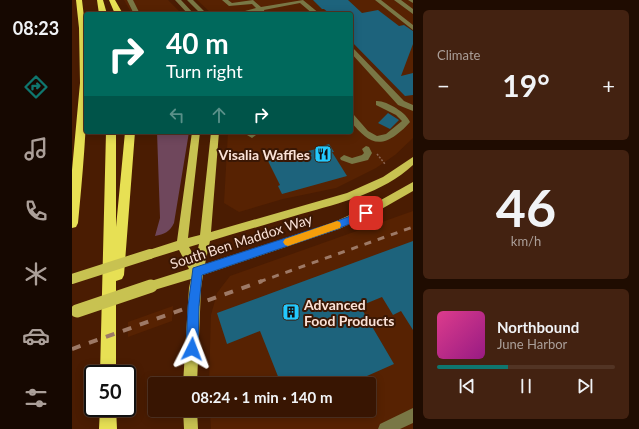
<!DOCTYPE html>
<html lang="en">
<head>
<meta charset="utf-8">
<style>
	:root { --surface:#381502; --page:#432211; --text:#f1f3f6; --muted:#ab9f99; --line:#523424; --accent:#0f766e }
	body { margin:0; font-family:Lato,sans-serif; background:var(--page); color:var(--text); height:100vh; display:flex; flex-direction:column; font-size:15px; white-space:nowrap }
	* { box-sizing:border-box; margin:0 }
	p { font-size:13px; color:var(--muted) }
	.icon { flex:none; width:22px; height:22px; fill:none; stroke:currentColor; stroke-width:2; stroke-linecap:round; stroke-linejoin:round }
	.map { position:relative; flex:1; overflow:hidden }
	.details { display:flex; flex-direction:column; gap:10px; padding:10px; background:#1f0c01; width:226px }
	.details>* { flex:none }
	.guide { position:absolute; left:12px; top:12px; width:269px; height:122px; border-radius:4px; box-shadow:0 2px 10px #0003,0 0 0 1px var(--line); background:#00695c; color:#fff; overflow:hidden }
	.speed { position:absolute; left:12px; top:365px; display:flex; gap:8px; font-size:20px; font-weight:700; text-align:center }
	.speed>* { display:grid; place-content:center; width:52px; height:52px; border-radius:50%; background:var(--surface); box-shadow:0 2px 10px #0003,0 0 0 1px var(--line); line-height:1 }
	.speed .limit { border:2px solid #111; border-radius:6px; background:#fff; color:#111 }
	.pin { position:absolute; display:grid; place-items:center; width:34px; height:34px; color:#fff; margin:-17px; border-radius:8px; box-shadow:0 2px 6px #0006 }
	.me { position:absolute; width:44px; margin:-22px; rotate:3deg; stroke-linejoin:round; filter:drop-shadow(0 0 3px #0008) }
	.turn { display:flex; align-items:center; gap:14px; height:84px; padding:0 16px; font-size:18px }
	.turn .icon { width:52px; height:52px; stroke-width:2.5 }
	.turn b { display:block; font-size:28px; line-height:34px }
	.lanes { display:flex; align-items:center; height:38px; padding:0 16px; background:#0003; justify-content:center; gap:20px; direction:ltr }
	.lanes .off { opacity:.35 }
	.big { font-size:30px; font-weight:700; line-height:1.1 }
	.details .widget { flex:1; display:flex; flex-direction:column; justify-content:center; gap:6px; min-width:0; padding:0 14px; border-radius:6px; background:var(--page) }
	.details .dial { align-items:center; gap:0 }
	.dial b { font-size:52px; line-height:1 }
	.song { display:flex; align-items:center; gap:12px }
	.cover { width:48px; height:48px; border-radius:6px; background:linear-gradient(135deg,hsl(330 70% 55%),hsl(310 70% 35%)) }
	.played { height:4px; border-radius:2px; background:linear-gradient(90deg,var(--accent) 40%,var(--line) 40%) }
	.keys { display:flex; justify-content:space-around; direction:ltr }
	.heat { display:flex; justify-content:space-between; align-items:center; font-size:22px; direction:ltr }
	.trip { position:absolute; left:76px; top:377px; width:228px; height:40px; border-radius:4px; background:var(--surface); box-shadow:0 2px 10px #0003,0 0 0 1px var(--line); font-weight:700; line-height:40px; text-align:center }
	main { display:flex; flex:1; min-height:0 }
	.dock { display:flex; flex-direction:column; width:72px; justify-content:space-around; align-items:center; background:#160801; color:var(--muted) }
	.dock .icon { width:28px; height:28px }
	.dock .on { color:var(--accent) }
	.dock b { font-size:18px; color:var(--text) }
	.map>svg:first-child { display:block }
	.built { fill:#572202 }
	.green { fill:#6f475c }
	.building { fill:#1d637c }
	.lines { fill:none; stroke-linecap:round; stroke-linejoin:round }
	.path { stroke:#8d6652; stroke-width:1.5; stroke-dasharray:2 1.5; stroke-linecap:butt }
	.minor { fill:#797745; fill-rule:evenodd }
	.major { fill:#c8c251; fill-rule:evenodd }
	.highway { fill:#e7e054; fill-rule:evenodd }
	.rail-far1 { stroke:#9d7966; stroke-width:3; stroke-dasharray:7 7; stroke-linecap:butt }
	.rail { stroke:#9d7966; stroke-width:4; stroke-dasharray:9 9; stroke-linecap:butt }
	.major-bridge-far1 { stroke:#c8c251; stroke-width:10 }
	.major-bridge { stroke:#c8c251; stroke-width:13 }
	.route { fill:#1a73e8; stroke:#114b97 }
	.slow { fill:#f59e0b }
	.labels { text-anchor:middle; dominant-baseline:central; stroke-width:4; stroke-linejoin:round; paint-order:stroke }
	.poi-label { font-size:14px; font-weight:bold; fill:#fbe2d7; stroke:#3a1704; text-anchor:end }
	.street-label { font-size:14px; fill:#fbe2d7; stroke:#3a1704 }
</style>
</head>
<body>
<main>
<nav class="dock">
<b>08:23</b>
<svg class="icon on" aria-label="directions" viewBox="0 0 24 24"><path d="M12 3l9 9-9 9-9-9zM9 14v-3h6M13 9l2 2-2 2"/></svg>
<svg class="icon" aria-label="music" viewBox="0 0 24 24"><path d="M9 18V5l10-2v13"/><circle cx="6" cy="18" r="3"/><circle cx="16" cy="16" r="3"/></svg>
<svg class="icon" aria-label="phone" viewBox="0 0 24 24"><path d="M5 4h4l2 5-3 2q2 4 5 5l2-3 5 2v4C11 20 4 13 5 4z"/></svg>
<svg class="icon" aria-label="climate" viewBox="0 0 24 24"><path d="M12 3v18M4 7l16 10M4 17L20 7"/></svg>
<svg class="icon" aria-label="car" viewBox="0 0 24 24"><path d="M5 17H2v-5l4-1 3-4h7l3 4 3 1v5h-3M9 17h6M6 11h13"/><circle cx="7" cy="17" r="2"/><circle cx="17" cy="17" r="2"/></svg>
<svg class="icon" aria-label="filters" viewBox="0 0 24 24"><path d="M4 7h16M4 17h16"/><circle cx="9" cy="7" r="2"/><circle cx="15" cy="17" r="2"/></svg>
</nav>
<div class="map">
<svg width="341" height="429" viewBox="0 0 341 429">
	<rect width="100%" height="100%" fill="#4a1c02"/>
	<!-- built -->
	<path class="built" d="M52,0H96L110,14H60Z
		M125,0H341V138L323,155L304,168L264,188L211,199L167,212L152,203L156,132H279V14H146L139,13Z
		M341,211V429H139L138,410H297V384H137L139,315L145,293L158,276Z
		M101,306L100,321L56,337V322Z"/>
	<!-- green -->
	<path class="green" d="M85,132H117L102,223C98,232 92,234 83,236L88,218Z"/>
	<!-- building -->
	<path class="building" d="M241,0H276L290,13L306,10L327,26L332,25L341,31V44L329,76L341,73V95L333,96L279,41V14H258L252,9H250Z
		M316,113L327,120L318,129L306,123Z
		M257,144L262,152H260L275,176L210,194L206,186L208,185L196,161L248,148L247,147Z
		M341,241V330L329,311L321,315L310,297L288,306L322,364L277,384H209L188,331L155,344L145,313Z"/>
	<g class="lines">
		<!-- path -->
		<path class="path" d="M305,154L313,164"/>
		<!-- minor -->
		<path class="minor" d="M55,0H61L68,14H62Z
			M103,0H109L122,14H116Z
			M115,0H121L135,14H129Z
			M150,0H156L160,3L181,0L189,7L231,0L248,14H241L228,3L192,10L193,14H189L186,11L174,14H162L184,8L180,4L157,6Z
			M303,0H309L341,25V30Z
			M322,0H329L341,9V14Z
			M336,0H341V3Z
			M279,47L281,48L332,101L341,105V111L326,105L279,53Z
			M304,101C314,100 335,113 338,122C334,127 329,131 324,135C304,150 293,138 279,122V114L282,115L296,131L305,136L314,134L330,121L324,115L304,105Z
			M170,132H181L184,135L180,138Z
			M294,146L297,147L300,153L296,160L280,164L269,160L268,158L272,155L280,158L290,155L292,153L290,149Z
			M341,408V423L328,429H306L308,424Z"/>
		<!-- major -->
		<path class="major" d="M120,132H128L116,238L128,235L139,132H147L139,232L275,193L311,177L341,157V165C311,193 268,203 229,214C199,223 168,232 138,241L133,264L260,223L300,205L341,182V191L306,211L267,229L131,275L129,288L125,384H111L117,288L119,279L79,291L75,290L73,286L75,282L79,281L117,269L107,250L78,259L74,257L73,254L74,251L105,241ZM127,244L124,259L117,247Z
			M111,410H125L126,429H112Z"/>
		<!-- highway -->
		<path class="highway" d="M4,0H10C20,73 13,150 6,223L4,227L0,228V170L8,83L7,28Z
			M25,0H31L35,14H27Z
			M37,0H43L51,14H43Z
			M34,132H44V227L53,132H63L52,275L50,279L44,281V374H28Z
			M28,408H44L45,429H27Z"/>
		<!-- rail-far1 -->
		<path class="rail-far1" d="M187,282L341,227"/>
		<!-- rail -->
		<path class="rail" d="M0,349L190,281"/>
		<!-- major-bridge-far1 -->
		<path class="major-bridge-far1" d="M0,279L78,254"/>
		<!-- major-bridge -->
		<path class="major-bridge" d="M5,311L79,286"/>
	</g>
	<!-- route -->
	<path class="route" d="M294,210L298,213L297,216L263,230L130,275L127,306L126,349L124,353L120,355L116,353L114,349L116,306L121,268L260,223Z"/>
	<!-- slow -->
	<path class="slow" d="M265,221L268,222L269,225L268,228L216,246L213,245L211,242L213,239Z"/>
	<!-- icons -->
	<defs>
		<g id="restaurant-square" transform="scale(0.9)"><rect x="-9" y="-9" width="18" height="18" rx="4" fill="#23c9fe" stroke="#3a1704"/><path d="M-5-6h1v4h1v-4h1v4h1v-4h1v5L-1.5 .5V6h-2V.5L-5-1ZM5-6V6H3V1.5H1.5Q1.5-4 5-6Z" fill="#111"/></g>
		<g id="building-square" transform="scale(0.9)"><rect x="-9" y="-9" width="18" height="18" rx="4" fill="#23c9fe" stroke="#3a1704"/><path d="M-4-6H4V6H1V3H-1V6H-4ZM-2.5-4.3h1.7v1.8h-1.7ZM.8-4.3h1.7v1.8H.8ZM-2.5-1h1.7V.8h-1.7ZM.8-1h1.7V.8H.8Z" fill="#111"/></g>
	</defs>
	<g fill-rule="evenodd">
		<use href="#restaurant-square" x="251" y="154"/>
		<use href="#building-square" x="219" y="312"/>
	</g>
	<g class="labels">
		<!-- poi labels -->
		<g class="poi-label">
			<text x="238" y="154">Visalia Waffles</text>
			<text x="232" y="304" text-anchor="start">Advanced<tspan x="232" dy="16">Food Products</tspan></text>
		</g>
		<!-- street labels -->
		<g class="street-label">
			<text transform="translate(169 241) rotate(-18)">South Ben Maddox Way</text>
		</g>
	</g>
</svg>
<div class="speed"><div class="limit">50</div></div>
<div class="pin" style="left:294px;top:213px;background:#d93025"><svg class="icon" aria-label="arrive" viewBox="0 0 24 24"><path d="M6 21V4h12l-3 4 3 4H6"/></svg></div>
<svg class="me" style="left:120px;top:349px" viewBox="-20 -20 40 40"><path d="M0-17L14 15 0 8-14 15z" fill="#1a73e8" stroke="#fff" stroke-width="4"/></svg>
<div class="trip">08:24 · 1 min · 140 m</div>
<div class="guide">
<div class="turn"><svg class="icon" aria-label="right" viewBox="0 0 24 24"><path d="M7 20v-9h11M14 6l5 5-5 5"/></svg><div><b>40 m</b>Turn right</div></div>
<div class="lanes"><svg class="icon off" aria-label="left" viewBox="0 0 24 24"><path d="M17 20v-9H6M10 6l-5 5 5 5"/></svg><svg class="icon off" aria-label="ahead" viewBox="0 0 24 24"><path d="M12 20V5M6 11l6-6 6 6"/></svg><svg class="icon" aria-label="right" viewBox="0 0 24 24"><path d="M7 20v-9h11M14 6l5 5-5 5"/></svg></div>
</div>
</div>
<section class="details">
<div class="widget"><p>Climate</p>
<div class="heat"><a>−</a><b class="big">19°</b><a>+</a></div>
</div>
<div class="widget dial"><b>46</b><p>km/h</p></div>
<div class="widget">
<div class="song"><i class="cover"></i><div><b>Northbound</b><p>June Harbor</p></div></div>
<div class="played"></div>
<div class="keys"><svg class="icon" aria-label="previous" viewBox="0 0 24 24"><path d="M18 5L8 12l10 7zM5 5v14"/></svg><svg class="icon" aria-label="pause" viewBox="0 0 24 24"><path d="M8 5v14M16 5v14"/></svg><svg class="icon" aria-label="next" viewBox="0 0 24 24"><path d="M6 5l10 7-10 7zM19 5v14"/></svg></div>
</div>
</section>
</main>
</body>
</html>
